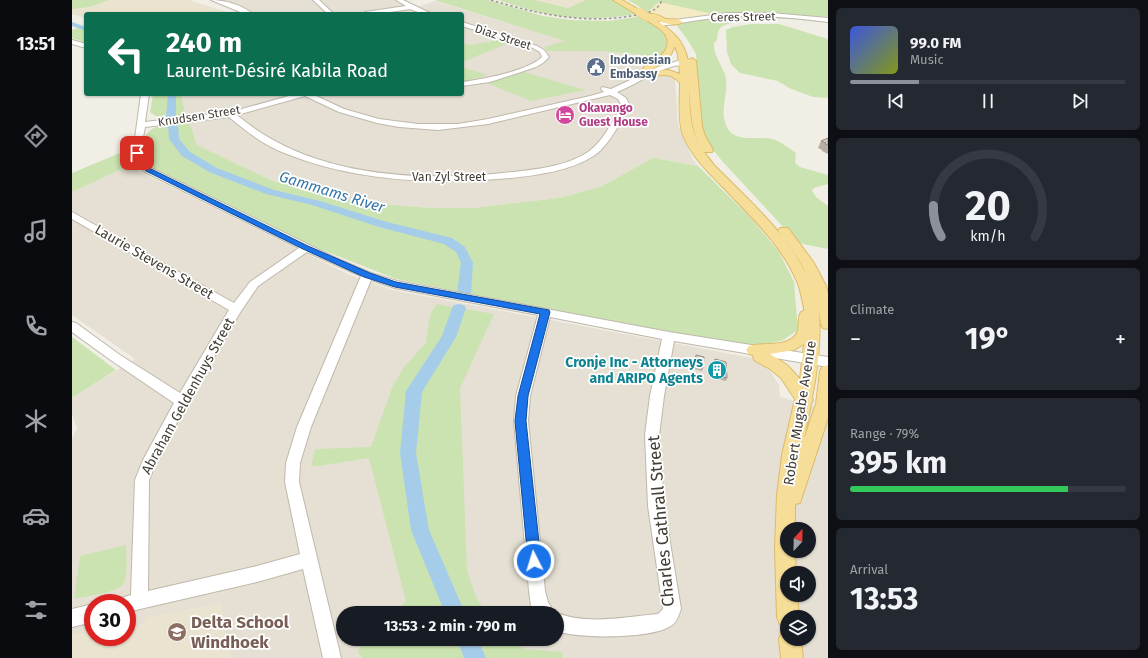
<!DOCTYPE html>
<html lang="en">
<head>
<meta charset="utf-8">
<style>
	:root { --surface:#171b24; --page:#242831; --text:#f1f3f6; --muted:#9ea1a6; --line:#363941; --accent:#8c9099 }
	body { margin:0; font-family:"Fira Sans",sans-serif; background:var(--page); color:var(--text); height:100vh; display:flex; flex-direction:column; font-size:15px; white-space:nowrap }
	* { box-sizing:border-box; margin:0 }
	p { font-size:13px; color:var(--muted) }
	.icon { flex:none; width:22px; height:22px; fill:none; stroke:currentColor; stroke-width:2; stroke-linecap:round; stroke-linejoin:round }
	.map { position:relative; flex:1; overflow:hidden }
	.sheet { display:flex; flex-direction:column; gap:8px; padding:8px; background:#0d0f14; width:320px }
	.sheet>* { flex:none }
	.top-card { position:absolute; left:12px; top:12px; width:380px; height:84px; border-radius:4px; box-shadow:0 1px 3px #0004; background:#0b6e4f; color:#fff; overflow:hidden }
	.needle { width:26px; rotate:22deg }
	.tools { position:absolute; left:708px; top:522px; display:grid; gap:8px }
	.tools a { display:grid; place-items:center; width:36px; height:36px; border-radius:50%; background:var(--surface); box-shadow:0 1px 3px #0004; font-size:20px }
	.speed { position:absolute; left:12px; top:594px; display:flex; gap:8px; font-size:20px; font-weight:700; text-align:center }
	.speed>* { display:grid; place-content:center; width:52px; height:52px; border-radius:50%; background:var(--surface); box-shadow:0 1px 3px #0004; line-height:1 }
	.speed .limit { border:6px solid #d22; background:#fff; color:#111 }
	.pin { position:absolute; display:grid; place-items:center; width:34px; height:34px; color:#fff; margin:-17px; border-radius:8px; box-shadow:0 2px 6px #0006 }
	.me { position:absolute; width:44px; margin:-22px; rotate:355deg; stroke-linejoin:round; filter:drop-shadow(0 0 3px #0008) }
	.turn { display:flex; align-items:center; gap:14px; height:84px; padding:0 16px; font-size:18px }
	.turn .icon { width:52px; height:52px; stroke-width:2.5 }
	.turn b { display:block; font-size:28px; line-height:34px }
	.big { font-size:30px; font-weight:700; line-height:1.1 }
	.sheet .tile { flex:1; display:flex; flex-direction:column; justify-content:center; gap:6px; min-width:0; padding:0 14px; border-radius:6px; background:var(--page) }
	.sheet .dial { align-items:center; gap:0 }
	.dial svg { height:104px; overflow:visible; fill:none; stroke:var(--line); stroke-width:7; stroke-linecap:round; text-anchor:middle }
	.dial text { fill:var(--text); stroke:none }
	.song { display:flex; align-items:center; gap:12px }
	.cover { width:48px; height:48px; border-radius:6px; background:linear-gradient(135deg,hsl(230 70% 55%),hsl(70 70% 35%)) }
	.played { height:4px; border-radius:2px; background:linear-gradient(90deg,var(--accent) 25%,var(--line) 25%) }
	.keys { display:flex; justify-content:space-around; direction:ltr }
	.heat { display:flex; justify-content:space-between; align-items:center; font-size:22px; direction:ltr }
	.charge { height:6px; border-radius:3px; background:linear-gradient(90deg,#34c759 79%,var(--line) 0) }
	.trip { position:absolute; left:264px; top:606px; width:228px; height:40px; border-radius:20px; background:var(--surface); box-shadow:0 1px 3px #0004; font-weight:700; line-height:40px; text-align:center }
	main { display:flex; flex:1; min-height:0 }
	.menu { display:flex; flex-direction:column; width:72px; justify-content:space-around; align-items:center; background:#090b0e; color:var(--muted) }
	.menu .icon { width:28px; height:28px }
	.menu .current { color:var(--accent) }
	.menu b { font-size:18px; color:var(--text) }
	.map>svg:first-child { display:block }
	.residential { fill:#e5e0d3; fill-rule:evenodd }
	.education { fill:#e9e3d0 }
	.green { fill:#cbe3b0 }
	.sand { fill:#f4eac3 }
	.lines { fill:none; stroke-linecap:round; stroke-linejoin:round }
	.river { fill:#a5cdea; fill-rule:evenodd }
	.minor-casing { stroke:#bfb8ab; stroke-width:2 }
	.major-casing { stroke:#dbbb6a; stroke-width:2 }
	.minor { fill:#fff; fill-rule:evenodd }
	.major { fill:#f7de98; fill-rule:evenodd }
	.rail { stroke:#949494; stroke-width:1.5; stroke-dasharray:2.5 2.5; stroke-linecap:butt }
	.major-bridge-casing { stroke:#dbbb6a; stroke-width:9; stroke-linecap:butt }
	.major-bridge { stroke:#f7de98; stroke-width:8 }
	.wall { fill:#b7afa3 }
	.building { fill:#d5ccbe; stroke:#958f85 }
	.route { fill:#1a73e8; stroke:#114b97 }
	.labels { text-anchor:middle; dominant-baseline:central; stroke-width:3.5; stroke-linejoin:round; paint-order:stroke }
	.far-street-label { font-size:12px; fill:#433e35; stroke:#fff }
	.far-service-label { font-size:12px; font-weight:bold; fill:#4e5e75; stroke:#fff; text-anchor:start }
	.far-hotel-label { font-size:12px; font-weight:bold; fill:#b23c85; stroke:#fff; text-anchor:start }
	.street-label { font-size:14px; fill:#433e35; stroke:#fff }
	.culture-label { font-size:14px; font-weight:bold; fill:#0d838f; stroke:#fff; text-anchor:end }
	.water-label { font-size:15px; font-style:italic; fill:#3675a7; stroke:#fff }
	.near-street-label { font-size:17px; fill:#433e35; stroke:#fff }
	.near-education-label { font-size:17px; font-weight:bold; fill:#785e54; stroke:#fff; text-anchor:start }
</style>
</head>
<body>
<main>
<nav class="menu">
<b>13:51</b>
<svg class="icon current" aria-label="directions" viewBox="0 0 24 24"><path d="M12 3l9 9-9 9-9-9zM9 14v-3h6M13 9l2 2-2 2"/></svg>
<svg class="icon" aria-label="music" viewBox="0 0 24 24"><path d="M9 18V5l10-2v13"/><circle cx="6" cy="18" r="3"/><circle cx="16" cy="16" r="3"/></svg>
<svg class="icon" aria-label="phone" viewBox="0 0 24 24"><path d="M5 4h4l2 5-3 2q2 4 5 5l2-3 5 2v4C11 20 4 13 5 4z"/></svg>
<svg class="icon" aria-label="climate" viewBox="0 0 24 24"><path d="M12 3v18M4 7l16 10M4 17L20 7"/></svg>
<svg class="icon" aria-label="car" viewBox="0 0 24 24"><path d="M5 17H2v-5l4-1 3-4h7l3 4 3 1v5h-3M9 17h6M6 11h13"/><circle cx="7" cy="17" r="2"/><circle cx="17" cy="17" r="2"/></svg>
<svg class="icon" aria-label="filters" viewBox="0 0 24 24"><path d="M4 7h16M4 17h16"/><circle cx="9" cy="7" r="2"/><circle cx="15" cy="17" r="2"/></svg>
</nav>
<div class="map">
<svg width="756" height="658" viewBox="0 0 756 658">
	<rect width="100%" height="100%" fill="#f1eee5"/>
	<!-- residential -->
	<path class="residential" d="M148,0H334L345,7L363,1L494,41L475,51H526L586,56L567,65L603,78L606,125L620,158L626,166L581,158L528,187L487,198L400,208H358L285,202L201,181L125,145L114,117L109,94H390V14H184L164,5Z
		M56,166L278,275L320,290L680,358L698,371L707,385L708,397L756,410V658H0V439L5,428L0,414V398L63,359L0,315V192ZM715,529H737V551H715ZM715,573H737V595H715ZM21,603H55V637H21ZM271,613H485V639H271ZM715,617H737V639H715Z"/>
	<!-- education -->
	<path class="education" d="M0,0H117L161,14H14V18L0,14Z
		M463,0H514L497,8Z
		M149,603L158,658H0V635L21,630V637H55V628L71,624L75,617Z"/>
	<!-- green -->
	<path class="green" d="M0,0H37L18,7L0,9Z
		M362,0H416L471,16L499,20L537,21L570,16C579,23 598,32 594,47C593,51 590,54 586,56L526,51H475L472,47L493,41Z
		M426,0H463L496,8L514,0H542L565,14C535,19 506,20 476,14C459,11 442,5 426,0Z
		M556,0H756V17L700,13L640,14L587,2L576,12Z
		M655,17L660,21L659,23C648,26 646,28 645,40L642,43C641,56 652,67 654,78C656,91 650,105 652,118C657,146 681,135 700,139C708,141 717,148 724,153L723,163L728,167L756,175V184L742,188L740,191L745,198L756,206V249L726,243L651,162L637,145L631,133L628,122L624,54L615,39L605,26L607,24L628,19Z
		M679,24H707L756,39V98L741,97L717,88L706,81L668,73L659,64L655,52L654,30L661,27Z
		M14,25V43L0,38V30Z
		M427,40L437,43L390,62V43L398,45Z
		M390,67L416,75L390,82Z
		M452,72L513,90H514L459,101L415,83Z
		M81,94H109L114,117C101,118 88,121 78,112Z
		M116,119L125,145L201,181L285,202L358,208H400L487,198L528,187L581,158L626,166L677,216L707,252L722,282L726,330L711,340L682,348L597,336L473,309L324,279L238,245L88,173C76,166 68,161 70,147C73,123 97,123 116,119Z
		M60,148L59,156L56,166L0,192V173Z
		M365,304L422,314L388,388L395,571L404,597L414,613H322L334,601L297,458L239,467L243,449L299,447L320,388L332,367L354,343L358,315Z
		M0,337L44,370L0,398Z
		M54,545C54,556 56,569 53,580C51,593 14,596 2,599L8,556Z
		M296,639H441L451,649L490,652L491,658H291L285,651Z"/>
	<!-- sand -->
	<path class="sand" d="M587,2L640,14C619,16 595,23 576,12Z"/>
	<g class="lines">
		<!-- river -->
		<path class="river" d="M0,22L14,27V31L0,26Z
			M96,94H104V117L99,120L94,117Z
			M101,122L106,125L107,139L118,152L145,168L202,190L248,201L315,222L380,238L393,247L401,263L399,293L397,296L392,297L387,296L385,293L389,263L384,252L372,244L307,227L240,205L194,194L137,172L110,156L97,139L96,125Z
			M387,304L392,305L394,308L384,337L350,392L344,453L357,530L393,613H373L339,530L328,453L334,391L370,336L380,308L382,305Z
			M385,639H406L414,658H392Z"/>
		<!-- minor casing -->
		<g class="minor-casing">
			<path id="minor" d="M139,0C153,0 170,5 181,14H173Z
				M241,0H247L262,14H256Z
				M324,0H331L360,14H351L338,9L305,14H290L293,12L334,6Z
				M656,13H699L756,18V22C718,17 680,14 642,18C624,20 605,24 587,26L584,24L587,22Z
				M390,22L465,46L472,50L477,57L471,63L464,67L418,82L390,86V82C411,79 456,71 470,57L468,52L461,48L390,26Z
				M0,40L14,44V48L0,44Z
				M609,60H620L623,62C618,66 607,64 599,67C580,72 564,85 545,92L554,98L558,106C548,122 538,144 523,155C499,171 466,175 439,178C364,185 286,182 215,154C193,146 175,132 157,117L73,127C70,145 64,155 79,168L264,258L299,273L325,281L597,332L756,357V367L602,341L592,396L587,435L592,506L609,609C607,614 605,622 600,625C583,639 506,639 485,631V613C516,625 553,617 586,614L591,609L576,506L573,435L578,396L590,339L478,317L458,396L456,421L473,591L476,602L482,613H463L459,606L457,591L442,421L444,396L466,315L323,288L299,280L239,427L228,463L227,482L269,658H251L231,569L185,582L55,612V603H47L49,598L59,595L63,480L71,460L102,403L40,361L0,332V322L4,323L48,355L108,393L157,310L0,219V212L162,303L178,282L227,248L73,172L63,162L61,153L69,94H77L73,122L159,112L224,94H240L272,109L307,119L346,124H386L416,119L518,96L532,92L529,89L530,87L539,89L586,67ZM538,95L546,99L550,106C540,121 531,142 516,152C491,168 459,170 431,173C342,182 236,176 165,115L233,96L267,112L305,123L327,127L366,130L416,124ZM235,252L289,276L225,427L214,463L213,482L228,554L185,566L76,591L77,480L83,465L115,403L169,311L186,286Z
				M21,604V622L0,627V609Z"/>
		</g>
		<!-- major casing -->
		<g class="major-casing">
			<path id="major" d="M541,0H550L571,12L567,14H564Z
				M579,14C585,13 589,18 595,19C601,20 606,18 611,22C604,27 591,23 584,20C600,31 612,40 616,61L620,58L624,61L630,126L633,136L641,150L640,152H632C618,131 619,111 617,86C618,122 618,136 642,165C675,199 714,232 735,275L722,253L706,231L708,228H716L742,263L754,286L756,293V329L751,328L749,324L747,311C749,340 746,368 740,398L741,400L739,404L732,439L744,404L748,371L750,367L756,365V418L730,497L728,503L723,504V529H715V551H723L724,573H715V595H725L727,617H715V627L708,625L705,617L703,548L705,495L710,455L723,399L709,378L698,369L682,360L681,355L677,354L674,350L677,346C690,342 717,348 725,333C728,326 725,318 729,312L732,311V308C730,300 729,292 726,284C711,246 679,217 652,188C636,172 617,154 610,132C606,117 608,99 608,83C595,67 580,81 572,74L575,72L571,69L572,67C583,61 604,49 592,33C586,26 577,23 571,17ZM603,46L606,55L608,74L596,70L578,71L597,58ZM732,344L728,379L715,365L698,354L722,350Z
				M715,629V639H729L731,658H709L707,639L710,631Z"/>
		</g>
		<!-- minor -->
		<use href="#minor" class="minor"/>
		<!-- major -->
		<use href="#major" class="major"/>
		<!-- rail -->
		<path class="rail" d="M419,0C465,14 511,24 559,16C571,14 585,13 590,0"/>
		<!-- major-bridge casing -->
		<g class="major-bridge-casing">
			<path id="major-bridge" d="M567,12L575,17"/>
		</g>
		<!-- major-bridge -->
		<use href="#major-bridge" class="major-bridge"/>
	</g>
	<!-- wall -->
	<path class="wall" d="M756,138V154L750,151V150L746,148L749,141Z
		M624,355L631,368L630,371L622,369L623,358Z
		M643,359L655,378L654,381L641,378L642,362Z"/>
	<!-- building -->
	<path class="building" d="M756,138V145L753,144L754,143L749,141Z
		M624,355L632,357L631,368L623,366Z
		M643,359L654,362L655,378L642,375Z"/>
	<!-- route -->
	<path class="route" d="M65,151L68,153L71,161L79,169L236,246L298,273L324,282L477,310L478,312L456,396L454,421L469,561L467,565L462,567L458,565L456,561L443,421L446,396L468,314L323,287L292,277L231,249L74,171L64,162L61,153Z"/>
	<!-- icons -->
	<defs>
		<g id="civic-disc" transform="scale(1)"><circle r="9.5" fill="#5c6f8a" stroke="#fff"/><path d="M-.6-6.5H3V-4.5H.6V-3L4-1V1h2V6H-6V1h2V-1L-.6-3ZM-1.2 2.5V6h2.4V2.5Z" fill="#fff"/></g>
		<g id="hotel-disc" transform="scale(1)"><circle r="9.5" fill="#d1479c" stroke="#fff"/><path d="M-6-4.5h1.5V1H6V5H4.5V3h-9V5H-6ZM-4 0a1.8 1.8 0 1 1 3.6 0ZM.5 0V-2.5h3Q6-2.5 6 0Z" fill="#fff"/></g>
		<g id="building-disc" transform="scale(1)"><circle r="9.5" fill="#0f9aa8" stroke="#fff"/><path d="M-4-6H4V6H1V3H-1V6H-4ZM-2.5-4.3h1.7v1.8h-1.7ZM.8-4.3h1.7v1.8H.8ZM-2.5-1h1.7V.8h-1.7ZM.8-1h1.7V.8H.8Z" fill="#fff"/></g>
		<g id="school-disc" transform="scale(1)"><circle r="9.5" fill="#8d6e63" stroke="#fff"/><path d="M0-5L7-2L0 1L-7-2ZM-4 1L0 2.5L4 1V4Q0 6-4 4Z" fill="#fff"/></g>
	</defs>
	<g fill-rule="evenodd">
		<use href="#civic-disc" x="524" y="67"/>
		<use href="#hotel-disc" x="493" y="115"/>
		<use href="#building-disc" x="645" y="370"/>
		<use href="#school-disc" x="105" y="632"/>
	</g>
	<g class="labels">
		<!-- far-street labels -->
		<g class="far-street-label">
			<text transform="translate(671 17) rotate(-1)">Ceres Street</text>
			<text transform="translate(431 37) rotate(18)">Diaz Street</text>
			<text transform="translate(127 116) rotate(-9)">Knudsen Street</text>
			<text x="377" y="177">Van Zyl Street</text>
		</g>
		<!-- far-service labels -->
		<g class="far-service-label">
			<text x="538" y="60">Indonesian<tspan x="538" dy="14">Embassy</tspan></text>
		</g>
		<!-- far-hotel labels -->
		<g class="far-hotel-label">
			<text x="507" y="108">Okavango<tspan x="507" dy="14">Guest House</tspan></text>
		</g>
		<!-- street labels -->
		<g class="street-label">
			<text transform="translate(82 262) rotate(30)">Laurie Stevens Street</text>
			<text transform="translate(116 396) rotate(-61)">Abraham Geldenhuys Street</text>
			<text transform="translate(728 413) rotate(-81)">Robert Mugabe Avenue</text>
		</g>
		<!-- culture labels -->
		<g class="culture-label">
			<text x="631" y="362">Cronje Inc - Attorneys<tspan x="631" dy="16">and ARIPO Agents</tspan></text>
		</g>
		<!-- water labels -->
		<g class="water-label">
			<text transform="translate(260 192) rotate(17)">Gammams River</text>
		</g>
		<!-- near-street labels -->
		<g class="near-street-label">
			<text transform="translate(589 521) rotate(-95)">Charles Cathrall Street</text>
		</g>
		<!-- near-education labels -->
		<g class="near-education-label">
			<text x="119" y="622">Delta School<tspan x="119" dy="20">Windhoek</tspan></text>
		</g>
	</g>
</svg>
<div class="tools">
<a><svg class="needle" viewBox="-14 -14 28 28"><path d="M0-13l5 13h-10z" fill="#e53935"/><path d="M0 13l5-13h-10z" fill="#9ea1a6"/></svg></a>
<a><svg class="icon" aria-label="sound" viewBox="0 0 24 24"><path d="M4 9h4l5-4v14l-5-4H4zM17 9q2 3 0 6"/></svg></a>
<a><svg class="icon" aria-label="layers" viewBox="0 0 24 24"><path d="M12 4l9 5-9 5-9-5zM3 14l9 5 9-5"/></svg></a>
</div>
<div class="speed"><div class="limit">30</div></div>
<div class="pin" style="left:65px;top:153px;background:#d93025"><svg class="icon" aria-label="arrive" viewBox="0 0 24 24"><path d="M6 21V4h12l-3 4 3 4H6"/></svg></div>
<svg class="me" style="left:462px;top:561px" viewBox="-20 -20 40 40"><circle r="17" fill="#1a73e8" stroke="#fff" stroke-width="3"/><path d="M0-11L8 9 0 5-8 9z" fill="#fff"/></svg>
<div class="trip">13:53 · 2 min · 790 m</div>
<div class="top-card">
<div class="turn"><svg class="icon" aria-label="left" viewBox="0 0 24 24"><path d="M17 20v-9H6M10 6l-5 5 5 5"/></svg><div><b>240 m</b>Laurent-Désiré Kabila Road</div></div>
</div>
</div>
<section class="sheet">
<div class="tile">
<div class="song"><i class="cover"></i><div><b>99.0 FM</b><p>Music</p></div></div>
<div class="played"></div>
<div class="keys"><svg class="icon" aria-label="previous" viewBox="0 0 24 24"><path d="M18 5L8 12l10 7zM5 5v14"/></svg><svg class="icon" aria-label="pause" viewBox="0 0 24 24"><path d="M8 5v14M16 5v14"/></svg><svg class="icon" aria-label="next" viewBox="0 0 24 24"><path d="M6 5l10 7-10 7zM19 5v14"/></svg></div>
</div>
<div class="tile dial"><svg viewBox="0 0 100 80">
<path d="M14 69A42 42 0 1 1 86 69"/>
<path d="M14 69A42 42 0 0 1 8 45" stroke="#8c9099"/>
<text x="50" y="56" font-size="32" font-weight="700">20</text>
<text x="50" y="72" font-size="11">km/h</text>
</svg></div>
<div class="tile"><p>Climate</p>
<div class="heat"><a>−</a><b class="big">19°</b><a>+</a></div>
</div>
<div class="tile"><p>Range · 79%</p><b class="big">395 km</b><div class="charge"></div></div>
<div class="tile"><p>Arrival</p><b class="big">13:53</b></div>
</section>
</main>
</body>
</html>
